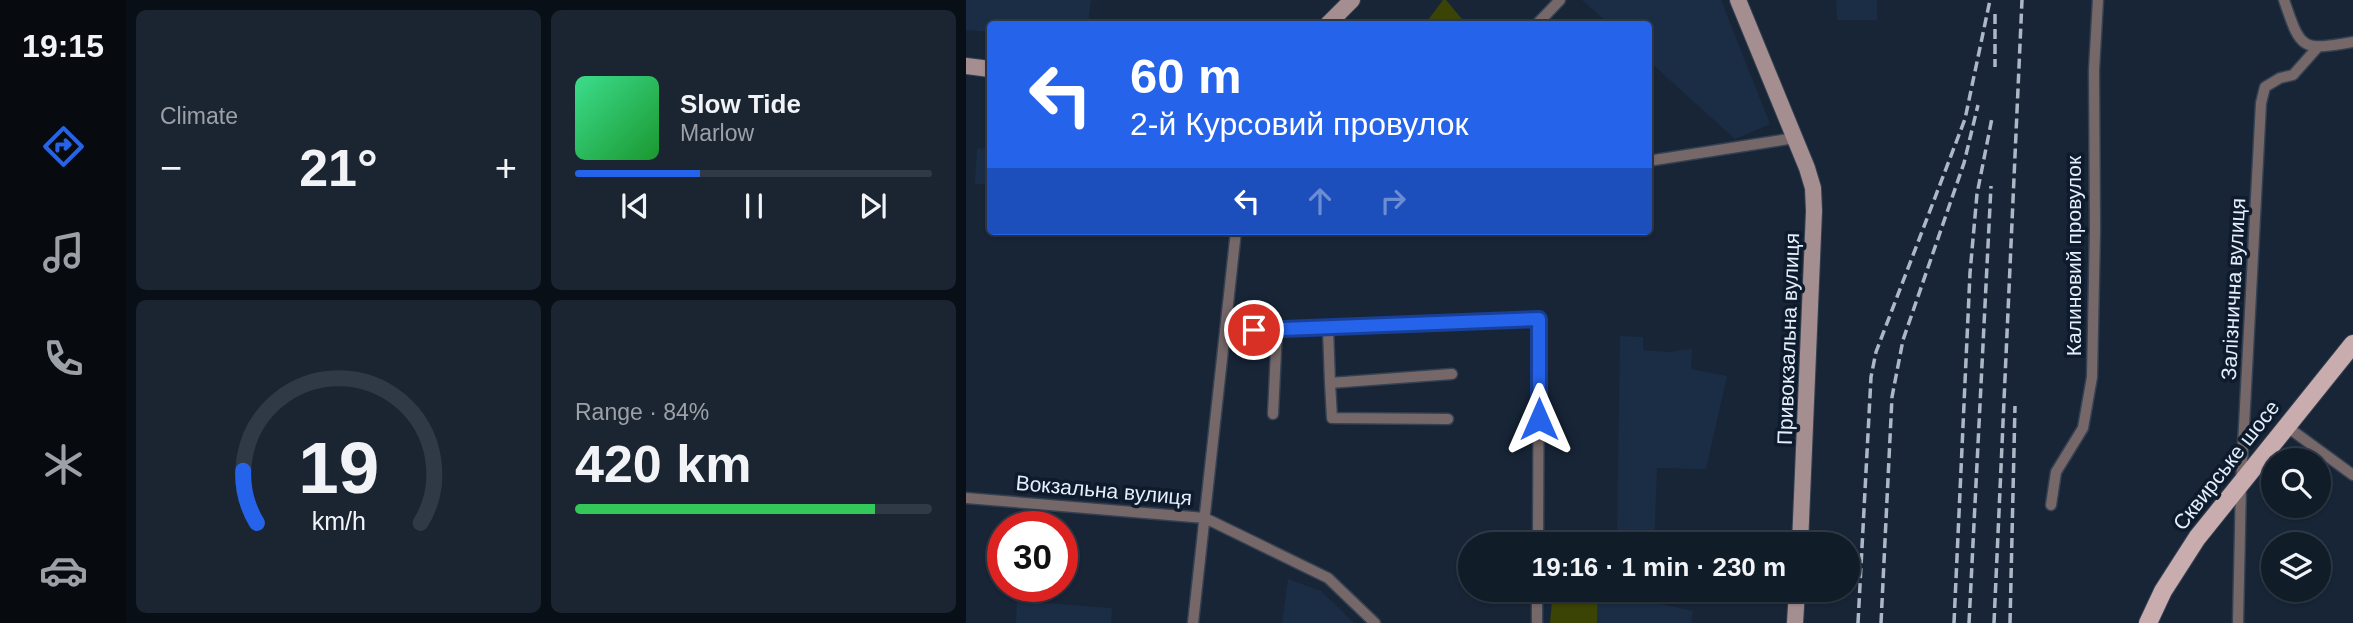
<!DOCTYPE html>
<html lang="en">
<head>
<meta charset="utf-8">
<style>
	:root { --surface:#111c29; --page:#1a2531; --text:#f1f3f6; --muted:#9ca1a8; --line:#303a46; --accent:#2563eb }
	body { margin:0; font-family:Arial,sans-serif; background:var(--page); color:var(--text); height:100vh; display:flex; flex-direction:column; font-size:26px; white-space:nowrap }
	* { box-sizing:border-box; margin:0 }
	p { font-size:23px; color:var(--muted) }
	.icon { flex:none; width:38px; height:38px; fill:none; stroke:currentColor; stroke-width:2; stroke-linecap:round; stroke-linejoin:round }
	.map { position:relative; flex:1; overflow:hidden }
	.details { display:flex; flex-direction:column; gap:10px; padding:10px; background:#090f17; width:840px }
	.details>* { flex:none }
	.guide { position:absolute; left:21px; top:21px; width:665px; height:214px; border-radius:7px; box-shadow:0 2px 5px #0004,0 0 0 2px var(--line); background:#2563eb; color:#fff; overflow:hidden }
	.fabs { position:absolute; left:1295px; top:448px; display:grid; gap:14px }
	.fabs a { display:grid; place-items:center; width:70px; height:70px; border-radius:50%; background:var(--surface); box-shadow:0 2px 5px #0004,0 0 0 2px var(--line); font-size:35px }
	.speed { position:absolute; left:21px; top:511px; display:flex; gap:14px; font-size:35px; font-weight:700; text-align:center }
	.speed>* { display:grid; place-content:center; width:91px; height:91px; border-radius:50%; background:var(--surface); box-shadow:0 2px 5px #0004,0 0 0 2px var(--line); line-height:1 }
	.speed .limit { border:10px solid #d22; background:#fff; color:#111 }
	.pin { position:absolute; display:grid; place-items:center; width:60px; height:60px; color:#fff; margin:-30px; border:4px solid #fff; border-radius:50%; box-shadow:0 2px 7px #0007 }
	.me { position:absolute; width:77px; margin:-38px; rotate:0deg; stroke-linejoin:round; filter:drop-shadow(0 0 5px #0008) }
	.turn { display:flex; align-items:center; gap:24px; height:147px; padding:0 28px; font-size:32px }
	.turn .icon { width:91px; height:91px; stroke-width:2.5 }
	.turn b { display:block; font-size:49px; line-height:60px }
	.lanes { display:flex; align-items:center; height:66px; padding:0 28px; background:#0003; justify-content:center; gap:35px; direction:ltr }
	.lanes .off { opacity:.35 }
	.big { font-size:52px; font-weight:800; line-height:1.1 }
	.details .card { flex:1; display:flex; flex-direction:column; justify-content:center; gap:10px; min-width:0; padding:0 24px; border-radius:10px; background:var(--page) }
	.details .dial { align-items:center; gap:0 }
	.dial svg { height:182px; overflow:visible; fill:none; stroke:var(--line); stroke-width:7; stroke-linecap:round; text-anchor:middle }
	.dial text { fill:var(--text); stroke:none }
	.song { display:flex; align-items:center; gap:21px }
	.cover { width:84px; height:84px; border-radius:10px; background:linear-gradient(135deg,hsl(150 70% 55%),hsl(130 70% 35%)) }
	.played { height:7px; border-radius:4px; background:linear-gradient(90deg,var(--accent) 35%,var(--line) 35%) }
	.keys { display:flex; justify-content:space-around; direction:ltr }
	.heat { display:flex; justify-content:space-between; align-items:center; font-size:38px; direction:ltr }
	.charge { height:10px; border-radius:5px; background:linear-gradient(90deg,#34c759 84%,var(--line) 0) }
	.details .tiles { flex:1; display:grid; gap:10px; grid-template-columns:repeat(2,1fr) }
	.trip { position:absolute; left:492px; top:532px; width:402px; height:70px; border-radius:35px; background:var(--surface); box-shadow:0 2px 5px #0004,0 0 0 2px var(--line); font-weight:800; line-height:70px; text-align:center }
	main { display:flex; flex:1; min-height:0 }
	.tab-bar { display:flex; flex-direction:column; width:126px; justify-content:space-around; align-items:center; background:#070b10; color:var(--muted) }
	.tab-bar .icon { width:49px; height:49px }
	.tab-bar .on { color:var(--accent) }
	.tab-bar b { font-size:32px; color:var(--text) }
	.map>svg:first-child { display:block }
	.built { fill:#1b2d45 }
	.green { fill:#3b4305 }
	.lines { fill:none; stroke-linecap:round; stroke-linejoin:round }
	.street-casing { stroke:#344152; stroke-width:13 }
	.secondary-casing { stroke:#344152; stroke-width:18 }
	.primary-casing { stroke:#344152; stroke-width:20 }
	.street { stroke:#766869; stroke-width:10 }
	.secondary { stroke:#a58e90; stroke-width:16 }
	.primary { stroke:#c9acae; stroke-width:18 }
	.rail { stroke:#adb8c6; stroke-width:3.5; stroke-dasharray:10 5; stroke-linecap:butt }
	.route-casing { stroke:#184099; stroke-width:18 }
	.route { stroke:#2563eb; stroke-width:12 }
	.labels { text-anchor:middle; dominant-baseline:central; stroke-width:7; stroke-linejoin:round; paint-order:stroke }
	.street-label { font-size:21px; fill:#e5eefb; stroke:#0d1b2c }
</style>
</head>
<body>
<main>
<nav class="tab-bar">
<b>19:15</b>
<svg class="icon on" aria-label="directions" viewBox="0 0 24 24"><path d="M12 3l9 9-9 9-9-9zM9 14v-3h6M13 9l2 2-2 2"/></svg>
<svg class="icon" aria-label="music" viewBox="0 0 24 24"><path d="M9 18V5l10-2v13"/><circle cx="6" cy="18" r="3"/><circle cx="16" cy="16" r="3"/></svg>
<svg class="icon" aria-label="phone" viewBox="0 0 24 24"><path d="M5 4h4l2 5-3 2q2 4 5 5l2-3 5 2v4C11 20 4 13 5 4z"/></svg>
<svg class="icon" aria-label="climate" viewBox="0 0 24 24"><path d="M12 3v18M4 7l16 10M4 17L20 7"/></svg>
<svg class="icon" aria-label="car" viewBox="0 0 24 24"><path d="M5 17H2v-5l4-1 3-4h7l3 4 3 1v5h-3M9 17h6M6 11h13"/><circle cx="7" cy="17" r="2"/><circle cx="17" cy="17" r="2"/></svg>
</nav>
<section class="details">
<div class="tiles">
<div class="card"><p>Climate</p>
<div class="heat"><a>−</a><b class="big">21°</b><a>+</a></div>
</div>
<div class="card">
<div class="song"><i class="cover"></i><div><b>Slow Tide</b><p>Marlow</p></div></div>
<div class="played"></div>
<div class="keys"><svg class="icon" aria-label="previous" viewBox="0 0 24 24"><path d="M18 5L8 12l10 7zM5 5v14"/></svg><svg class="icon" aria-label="pause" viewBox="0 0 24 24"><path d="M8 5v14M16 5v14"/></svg><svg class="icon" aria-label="next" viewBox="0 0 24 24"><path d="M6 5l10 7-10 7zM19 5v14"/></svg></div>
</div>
<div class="card dial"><svg viewBox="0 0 100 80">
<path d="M14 69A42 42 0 1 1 86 69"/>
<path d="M14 69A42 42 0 0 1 8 46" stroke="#2563eb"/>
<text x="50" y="56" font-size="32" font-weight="700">19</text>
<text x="50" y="72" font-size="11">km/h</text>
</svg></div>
<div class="card"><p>Range · 84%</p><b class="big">420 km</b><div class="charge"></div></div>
</div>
</section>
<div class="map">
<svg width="1387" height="623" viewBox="0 0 1387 623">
	<rect width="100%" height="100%" fill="#172537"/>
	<!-- built -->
	<path class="built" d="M0,0H125L122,24H24V32L0,30Z
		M616,0H755L804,124L769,139L683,61L682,24H643Z
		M870,0H911V20H871Z
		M11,148L24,149V184H9Z
		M654,336L677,337V350L701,352L726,349L725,369L761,376L740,469L691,468L688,544H651Z
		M322,579L355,591L388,623H316Z
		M632,590L727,611L725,623H631Z
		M51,601L146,608L145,623H50Z"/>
	<!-- green -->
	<path class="green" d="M477,0H480L496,19L492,24H459Z
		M587,590H632L631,623H584Z"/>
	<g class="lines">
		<!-- street casing -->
		<g class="street-casing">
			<path id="street" d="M1318,0C1335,50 1335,51 1387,42
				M571,24L594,0
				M682,161L829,138
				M362,328L364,383L486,374
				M259,330L573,319L572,544
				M364,383L366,418L482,419
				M307,414L311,329
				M1320,426L1387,475
				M0,498L239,518L362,578L409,623
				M1085,505L1090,472L1117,428L1126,377L1129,229L1128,70L1132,0
				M227,623L270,231
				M571,623V590
				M1272,623L1275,483L1295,103L1299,87L1314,78L1327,75L1351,48"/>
		</g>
		<!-- secondary casing -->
		<g class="secondary-casing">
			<path id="secondary" d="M772,0L841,168L847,188L848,211L834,544
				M362,24L386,0
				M0,66L24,69
				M829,623L831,590"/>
		</g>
		<!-- primary casing -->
		<g class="primary-casing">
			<path id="primary" d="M1182,623L1197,591L1231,538L1387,344"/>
		</g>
		<!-- street -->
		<use href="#street" class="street"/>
		<!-- secondary -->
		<use href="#secondary" class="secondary"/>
		<!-- primary -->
		<use href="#primary" class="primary"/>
		<!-- rail -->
		<path class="rail" d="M1029,14V67
			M892,623L905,377L910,352L999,119L1024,0
			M915,623L926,397L937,340L998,163L1012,105
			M988,623L1004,273L1011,194L1026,118
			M1003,623L1025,186
			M1028,623L1056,0
			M1044,623L1049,406"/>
	</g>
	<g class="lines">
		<!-- route casing -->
		<g class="route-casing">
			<path id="route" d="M288,330L573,319V419"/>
		</g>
		<!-- route -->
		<use href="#route" class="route"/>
	</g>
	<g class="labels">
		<!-- street labels -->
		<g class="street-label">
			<text transform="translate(1107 256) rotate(-90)">Калиновий провулок</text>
			<text transform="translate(1267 289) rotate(-87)">Залізнична вулиця</text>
			<text transform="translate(822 339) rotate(-88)">Привокзальна вулиця</text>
			<text transform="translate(1260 465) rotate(-52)">Сквирське шосе</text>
			<text transform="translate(138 490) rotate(5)">Вокзальна вулиця</text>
		</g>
	</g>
</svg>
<div class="fabs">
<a><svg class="icon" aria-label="search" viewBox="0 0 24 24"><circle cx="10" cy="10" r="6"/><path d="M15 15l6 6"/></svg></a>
<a><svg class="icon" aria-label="layers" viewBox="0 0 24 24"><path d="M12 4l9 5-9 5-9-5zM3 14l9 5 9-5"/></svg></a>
</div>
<div class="speed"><div class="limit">30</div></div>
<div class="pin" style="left:288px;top:330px;background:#d93025"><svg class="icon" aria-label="arrive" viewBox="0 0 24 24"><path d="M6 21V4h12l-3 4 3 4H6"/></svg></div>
<svg class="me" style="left:573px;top:419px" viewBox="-20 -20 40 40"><path d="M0-17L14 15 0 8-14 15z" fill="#2563eb" stroke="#fff" stroke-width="4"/></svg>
<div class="trip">19:16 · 1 min · 230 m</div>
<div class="guide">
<div class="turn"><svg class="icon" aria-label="left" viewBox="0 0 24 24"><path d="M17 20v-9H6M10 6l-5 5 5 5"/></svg><div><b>60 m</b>2-й Курсовий провулок</div></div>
<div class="lanes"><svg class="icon" aria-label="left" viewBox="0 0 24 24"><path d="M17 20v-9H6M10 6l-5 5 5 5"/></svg><svg class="icon off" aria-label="ahead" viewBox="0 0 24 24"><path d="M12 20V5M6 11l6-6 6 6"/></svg><svg class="icon off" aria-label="right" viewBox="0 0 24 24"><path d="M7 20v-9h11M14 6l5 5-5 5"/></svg></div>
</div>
</div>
</main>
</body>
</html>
